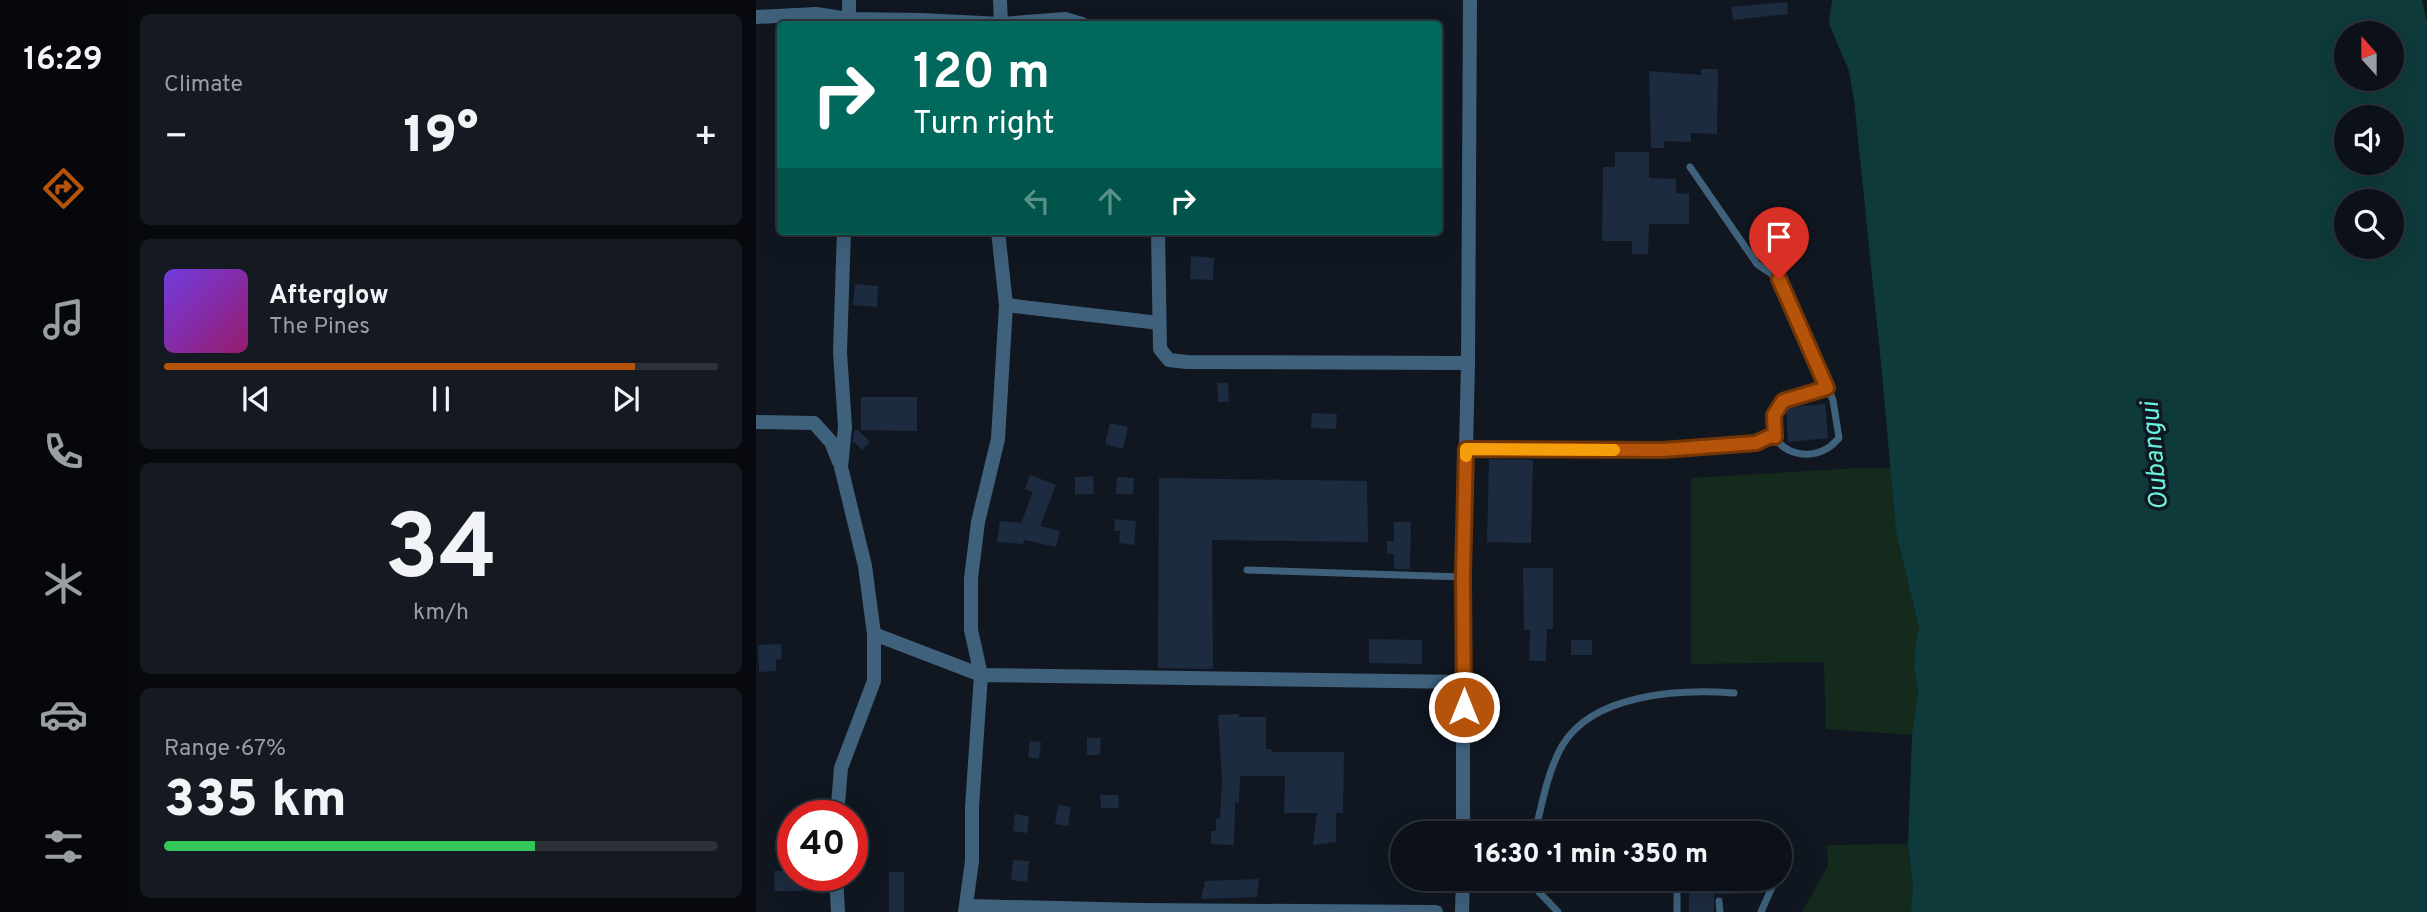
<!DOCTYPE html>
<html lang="en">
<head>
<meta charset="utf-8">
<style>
	:root { --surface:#0c1119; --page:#151a22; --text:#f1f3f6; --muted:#9a9da2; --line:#2c3138; --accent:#b45309 }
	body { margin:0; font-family:Overpass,sans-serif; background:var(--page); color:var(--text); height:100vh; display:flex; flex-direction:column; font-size:26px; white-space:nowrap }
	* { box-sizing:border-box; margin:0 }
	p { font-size:23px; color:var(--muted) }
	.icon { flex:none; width:38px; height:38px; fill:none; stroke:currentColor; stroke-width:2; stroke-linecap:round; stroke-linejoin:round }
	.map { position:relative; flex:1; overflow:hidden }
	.drawer { display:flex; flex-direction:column; gap:14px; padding:14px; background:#07090e; width:630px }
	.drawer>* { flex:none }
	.guide { position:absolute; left:21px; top:21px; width:665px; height:214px; border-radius:7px; box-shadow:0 7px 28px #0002,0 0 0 2px var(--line); background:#00695c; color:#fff; overflow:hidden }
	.needle { width:46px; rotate:339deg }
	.buttons { position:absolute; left:1578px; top:21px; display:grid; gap:14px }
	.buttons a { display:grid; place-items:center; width:70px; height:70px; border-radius:50%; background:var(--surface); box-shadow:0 7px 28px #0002,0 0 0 2px var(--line); font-size:35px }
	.speed { position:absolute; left:21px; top:800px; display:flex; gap:14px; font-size:35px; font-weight:700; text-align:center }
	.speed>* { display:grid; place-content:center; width:91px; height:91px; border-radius:50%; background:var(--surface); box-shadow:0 7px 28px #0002,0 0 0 2px var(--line); line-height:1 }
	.speed .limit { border:10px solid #d22; background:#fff; color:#111 }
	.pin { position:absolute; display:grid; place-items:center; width:60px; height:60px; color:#fff; margin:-72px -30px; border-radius:50% 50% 50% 0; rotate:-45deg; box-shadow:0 0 7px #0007 }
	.pin .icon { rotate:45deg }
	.me { position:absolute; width:77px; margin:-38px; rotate:0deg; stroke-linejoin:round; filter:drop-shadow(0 0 5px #0008) }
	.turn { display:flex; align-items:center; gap:24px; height:147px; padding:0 21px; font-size:32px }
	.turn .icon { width:91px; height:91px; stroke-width:2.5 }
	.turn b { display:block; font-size:49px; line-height:60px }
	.lanes { display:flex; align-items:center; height:66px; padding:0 21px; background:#0003; justify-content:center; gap:35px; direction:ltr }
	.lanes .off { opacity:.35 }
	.big { font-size:52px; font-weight:800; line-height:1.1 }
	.drawer .tile { flex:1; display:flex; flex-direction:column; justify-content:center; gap:10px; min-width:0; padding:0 24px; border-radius:10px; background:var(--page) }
	.drawer .dial { align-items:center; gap:0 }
	.dial b { font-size:91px; line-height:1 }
	.song { display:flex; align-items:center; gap:21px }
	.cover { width:84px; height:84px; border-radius:10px; background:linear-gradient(135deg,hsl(260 70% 55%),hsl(320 70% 35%)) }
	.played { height:7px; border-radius:4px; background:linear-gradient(90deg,var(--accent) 85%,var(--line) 85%) }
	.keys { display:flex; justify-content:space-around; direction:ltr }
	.heat { display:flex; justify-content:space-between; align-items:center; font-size:38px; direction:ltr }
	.charge { height:10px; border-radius:5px; background:linear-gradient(90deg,#34c759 67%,var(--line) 0) }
	.trip { position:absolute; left:634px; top:821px; width:402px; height:70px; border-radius:35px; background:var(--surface); box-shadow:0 7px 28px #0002,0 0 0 2px var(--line); font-weight:800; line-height:70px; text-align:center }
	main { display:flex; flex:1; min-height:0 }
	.tab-bar { display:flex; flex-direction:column; width:126px; justify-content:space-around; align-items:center; background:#05070a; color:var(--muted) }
	.tab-bar .icon { width:49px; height:49px }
	.tab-bar .active { color:var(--accent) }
	.tab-bar b { font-size:32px; color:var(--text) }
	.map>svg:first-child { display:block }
	.green { fill:#132a1c }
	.water { fill:#0e3a3b; fill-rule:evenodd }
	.building { fill:#1d2b40 }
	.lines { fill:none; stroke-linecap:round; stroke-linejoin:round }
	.service { stroke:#3f617c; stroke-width:7 }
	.minor { stroke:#3f617c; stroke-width:14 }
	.tertiary { stroke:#3f617c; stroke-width:14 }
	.route-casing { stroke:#753606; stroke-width:18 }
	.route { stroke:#b45309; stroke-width:12 }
	.slow { stroke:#f59e0b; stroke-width:12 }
	.labels { text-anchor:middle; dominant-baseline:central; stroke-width:7; stroke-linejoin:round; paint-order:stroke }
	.water-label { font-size:26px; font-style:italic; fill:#6bf1df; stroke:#101721 }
</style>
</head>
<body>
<main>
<nav class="tab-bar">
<b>16:29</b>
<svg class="icon active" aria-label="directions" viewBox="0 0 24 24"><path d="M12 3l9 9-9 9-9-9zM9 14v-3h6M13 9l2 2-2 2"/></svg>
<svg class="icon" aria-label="music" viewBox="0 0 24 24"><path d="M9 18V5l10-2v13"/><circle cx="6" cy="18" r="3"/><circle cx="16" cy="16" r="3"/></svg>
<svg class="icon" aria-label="phone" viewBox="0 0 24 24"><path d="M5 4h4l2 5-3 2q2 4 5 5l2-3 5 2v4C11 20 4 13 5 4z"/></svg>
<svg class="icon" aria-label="climate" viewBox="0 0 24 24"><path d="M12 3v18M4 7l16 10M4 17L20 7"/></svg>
<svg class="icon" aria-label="car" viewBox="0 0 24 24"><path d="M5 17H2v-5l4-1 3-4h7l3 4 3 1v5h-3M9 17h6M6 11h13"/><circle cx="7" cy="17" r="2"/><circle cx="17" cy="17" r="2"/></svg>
<svg class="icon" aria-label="filters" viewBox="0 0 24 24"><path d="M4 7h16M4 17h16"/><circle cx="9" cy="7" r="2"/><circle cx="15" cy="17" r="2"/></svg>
</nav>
<section class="drawer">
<div class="tile"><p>Climate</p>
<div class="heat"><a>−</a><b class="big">19°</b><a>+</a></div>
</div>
<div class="tile">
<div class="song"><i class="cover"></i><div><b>Afterglow</b><p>The Pines</p></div></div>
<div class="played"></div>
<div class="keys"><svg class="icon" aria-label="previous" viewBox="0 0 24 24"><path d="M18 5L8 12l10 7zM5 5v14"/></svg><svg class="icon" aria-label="pause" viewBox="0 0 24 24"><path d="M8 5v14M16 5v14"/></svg><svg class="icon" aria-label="next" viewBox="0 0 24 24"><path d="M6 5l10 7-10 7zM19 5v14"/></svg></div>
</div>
<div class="tile dial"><b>34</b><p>km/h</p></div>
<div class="tile"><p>Range · 67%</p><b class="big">335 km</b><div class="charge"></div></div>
</section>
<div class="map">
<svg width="1671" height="912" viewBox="0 0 1671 912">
	<rect width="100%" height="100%" fill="#101721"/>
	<!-- green -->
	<path class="green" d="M1102,468H1135L1140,532L1163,628L1159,648L1158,668L1162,692L1156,735L1070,729L1068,662L935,664V478Z
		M1152,844L1157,885L1155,912H1046L1072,866L1071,845Z"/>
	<!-- water -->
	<path class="water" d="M1076,0H1666L1671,23V912H1155L1157,885L1152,844L1156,735L1162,692L1158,668L1159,648L1163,628L1140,532L1126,373L1098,100L1093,71L1073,24ZM1591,33H1636V79H1591ZM1591,117H1636V163H1591ZM1591,201H1636V247H1591Z"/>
	<!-- building -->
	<path class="building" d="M1031,2L1032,14L977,20L975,7Z
		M945,69H962L961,134L935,133V142L908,141V148H895L893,71L945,75Z
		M859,152H893V178L920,179V193L933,194V224H893L892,254H876V241H846L847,167H859Z
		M435,256L458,258L457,280L434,279Z
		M99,284L122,286L121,307L97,305Z
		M461,383H472L473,402H462Z
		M105,397H161V431L105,430Z
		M1069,404L1072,438L1032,442L1030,408Z
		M556,413L581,414L580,429L555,428Z
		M354,423L372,427L367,449L349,444Z
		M101,429L114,442L106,450L97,441L98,432Z
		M733,459L777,460L775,543L731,542Z
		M274,475L300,485L284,526L304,531L300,547L268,540L267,544L241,542L244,521L265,523L277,492L269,489Z
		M337,476L338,494H319V477Z
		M361,477L378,478L377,494H360Z
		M403,478L611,481L612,542L456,540L457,669L402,668Z
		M359,519L380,521L378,545L363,543L364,531H358Z
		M638,522H655L654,569H638V554H631V541H638Z
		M767,568H797V629H791L790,661H773L774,630H768Z
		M613,639L666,640V664L613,663Z
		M815,640H836V655H815Z
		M25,644L26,659L20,660V671L3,672L2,645Z
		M483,714V717H510V749H516V752H588L587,813H580V842L557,845L561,813H528L529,776H484L483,803H479L478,845L455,844V831H460V819H464L466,781L462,715Z
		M331,738H345L344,755H331Z
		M274,741L285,742L283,759L272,757Z
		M344,795H362L363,808H345Z
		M302,805L315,807L312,826L299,824Z
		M259,814L273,816L271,833L257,831Z
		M257,860L273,861L271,882L255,880Z
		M18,871H37V875H46L47,891H19Z
		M133,872H148V912H133Z
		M933,878H1011V884L1006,893L958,894V912H933Z
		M503,879L501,897L445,899L449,881Z"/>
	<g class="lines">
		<!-- service -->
		<path class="service" d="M1019,437L1018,415L1027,401L1071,389
			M710,449L906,450L1000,443L1015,436L1019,437C1028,454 1053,459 1070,449C1075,447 1079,442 1083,438L1077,400L1023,279L1001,264L934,167
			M491,570L707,577
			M779,833C786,804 791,773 806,746C837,693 925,689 978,693
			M1024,853V858
			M777,878L782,891L802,912
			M963,901L964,912
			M921,912V878
			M1005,912L1020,878"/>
		<!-- minor -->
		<path class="minor" d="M244,0L245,24
			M0,17L60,14L93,19L166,20L245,24L309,19L326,24
			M93,24V0
			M402,231L404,349L413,360L431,362L712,363
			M250,305L403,323
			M0,422L58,423L75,442L83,462
			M118,634L225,675L708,682
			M81,816L85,768L118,681V634L109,566L85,467L89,427L84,352L88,231
			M80,875L82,912
			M211,906L385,910L680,912
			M209,912L216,861V807L225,675L215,630V578L222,522L242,439L250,305L242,231"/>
		<!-- tertiary -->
		<path class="tertiary" d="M707,833V577L712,363L714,0
			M706,912L707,878"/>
	</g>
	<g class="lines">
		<!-- route casing -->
		<g class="route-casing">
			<path id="route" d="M708,707L707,576L710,449L906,450L1000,443L1015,436L1019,437L1018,415L1027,401L1071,388L1023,279"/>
		</g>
		<!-- route -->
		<use href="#route" class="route"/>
		<!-- slow -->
		<path class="slow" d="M710,456V449L858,450"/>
	</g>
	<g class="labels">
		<!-- water labels -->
		<g class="water-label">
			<text transform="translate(1400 456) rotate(-95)">Oubangui</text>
		</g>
	</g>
</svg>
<div class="buttons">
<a><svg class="needle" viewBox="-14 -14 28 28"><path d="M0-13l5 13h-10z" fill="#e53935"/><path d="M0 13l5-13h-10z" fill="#9a9da2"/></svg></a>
<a><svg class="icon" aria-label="sound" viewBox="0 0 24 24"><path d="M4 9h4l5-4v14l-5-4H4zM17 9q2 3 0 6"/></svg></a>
<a><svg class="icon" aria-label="search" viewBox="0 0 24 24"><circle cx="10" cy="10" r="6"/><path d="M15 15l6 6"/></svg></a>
</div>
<div class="speed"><div class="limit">40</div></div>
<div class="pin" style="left:1023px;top:279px;background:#d93025"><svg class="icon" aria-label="arrive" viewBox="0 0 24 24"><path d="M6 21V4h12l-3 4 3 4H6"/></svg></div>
<svg class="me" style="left:708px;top:707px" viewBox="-20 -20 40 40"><circle r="17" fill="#b45309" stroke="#fff" stroke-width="3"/><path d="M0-11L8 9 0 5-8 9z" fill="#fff"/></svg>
<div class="trip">16:30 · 1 min · 350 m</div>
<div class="guide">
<div class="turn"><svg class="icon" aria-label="right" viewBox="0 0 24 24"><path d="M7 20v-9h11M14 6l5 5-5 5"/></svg><div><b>120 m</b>Turn right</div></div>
<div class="lanes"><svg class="icon off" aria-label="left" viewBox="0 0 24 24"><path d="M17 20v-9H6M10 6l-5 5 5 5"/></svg><svg class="icon off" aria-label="ahead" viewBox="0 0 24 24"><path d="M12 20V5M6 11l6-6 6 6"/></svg><svg class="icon" aria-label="right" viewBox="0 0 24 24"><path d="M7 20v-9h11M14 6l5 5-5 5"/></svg></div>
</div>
</div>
</main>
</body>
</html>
